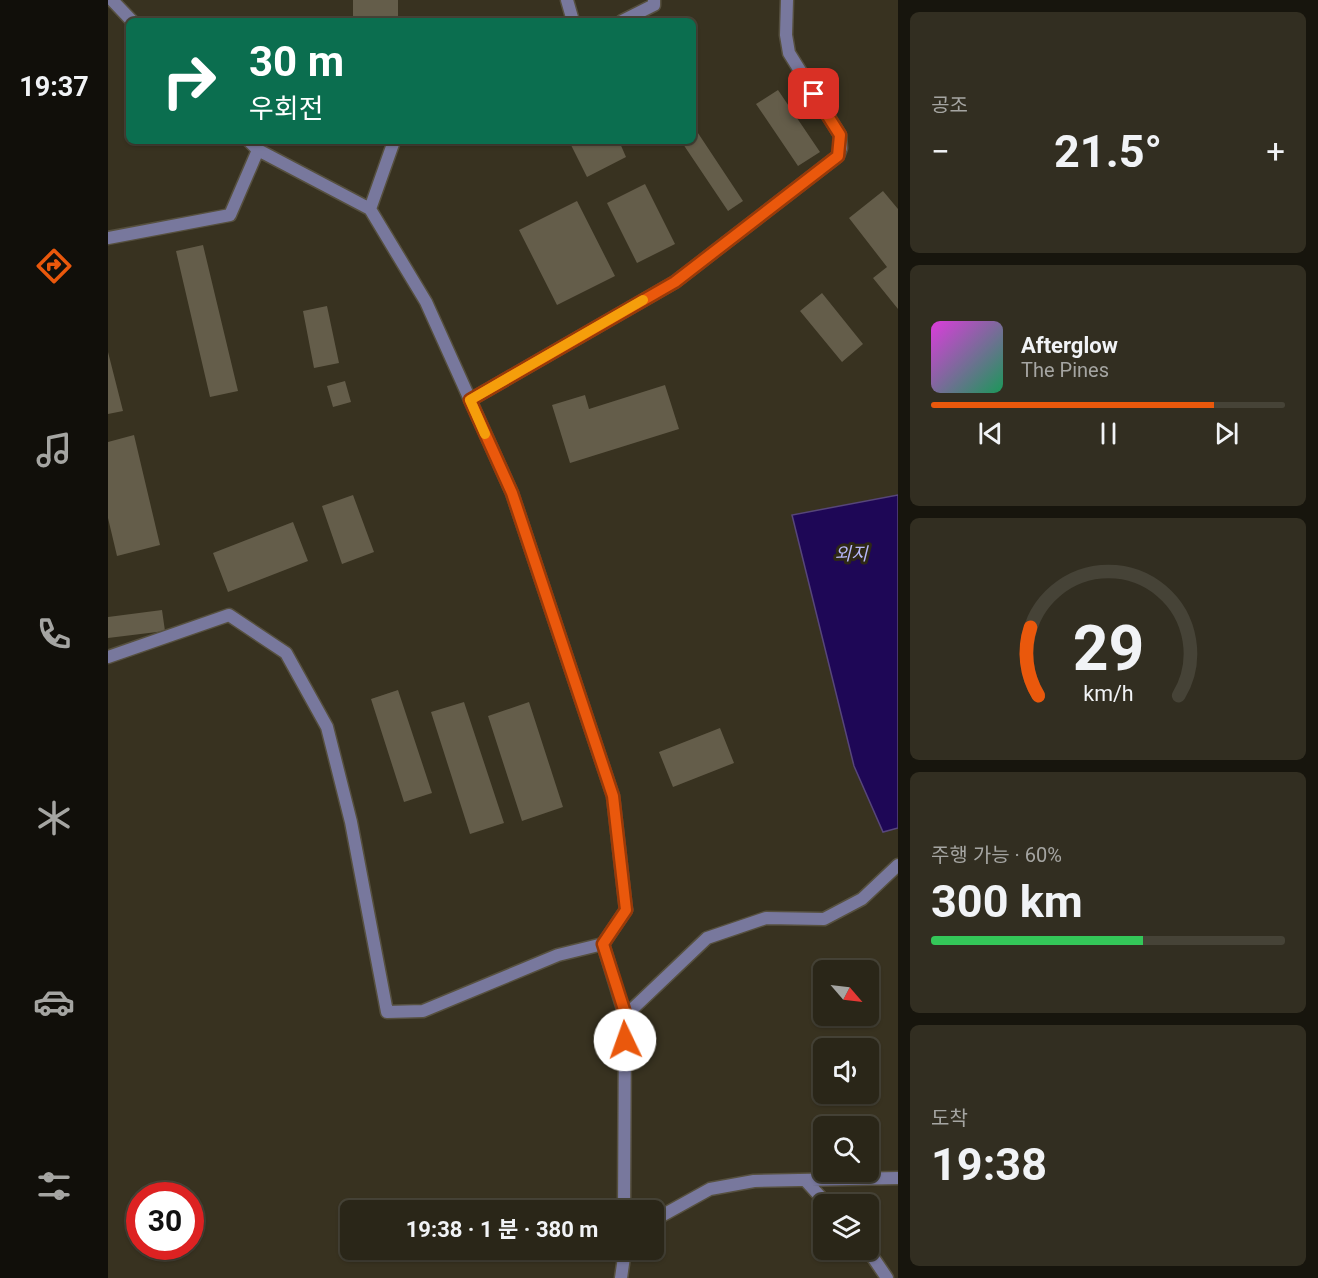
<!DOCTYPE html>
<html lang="ko">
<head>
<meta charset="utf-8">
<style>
	:root { --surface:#2a2618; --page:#322e21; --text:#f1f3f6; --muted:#a5a5a2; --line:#464337; --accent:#ea580c }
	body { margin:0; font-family:Roboto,"Noto Sans KR",sans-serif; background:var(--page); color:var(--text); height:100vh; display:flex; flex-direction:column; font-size:22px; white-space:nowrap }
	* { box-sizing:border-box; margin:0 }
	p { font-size:20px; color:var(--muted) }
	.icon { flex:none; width:33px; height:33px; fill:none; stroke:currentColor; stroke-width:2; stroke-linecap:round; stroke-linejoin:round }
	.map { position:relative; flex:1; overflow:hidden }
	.drawer { display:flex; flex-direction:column; gap:12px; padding:12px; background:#17150d; width:420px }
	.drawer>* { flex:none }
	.banner { position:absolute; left:18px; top:18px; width:570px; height:126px; border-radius:9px; box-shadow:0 2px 4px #0004,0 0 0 2px var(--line); background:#0b6e4f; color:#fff; overflow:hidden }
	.needle { width:39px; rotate:118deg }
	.controls { position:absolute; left:705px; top:960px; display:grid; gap:12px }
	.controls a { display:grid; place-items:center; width:66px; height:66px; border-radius:9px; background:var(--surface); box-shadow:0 2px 4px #0004,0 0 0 2px var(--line); font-size:30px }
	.speed { position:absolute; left:18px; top:1182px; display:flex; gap:12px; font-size:30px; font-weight:700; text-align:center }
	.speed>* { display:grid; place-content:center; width:78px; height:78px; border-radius:50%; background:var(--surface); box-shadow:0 2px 4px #0004,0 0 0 2px var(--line); line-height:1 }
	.speed .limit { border:9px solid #d22; background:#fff; color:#111 }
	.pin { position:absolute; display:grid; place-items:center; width:51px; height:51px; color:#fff; margin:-26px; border-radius:12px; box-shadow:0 3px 9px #0006 }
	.me { position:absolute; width:66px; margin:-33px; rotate:357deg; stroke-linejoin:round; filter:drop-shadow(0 0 4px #0008) }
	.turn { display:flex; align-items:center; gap:21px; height:126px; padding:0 24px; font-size:27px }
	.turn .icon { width:78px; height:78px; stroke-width:2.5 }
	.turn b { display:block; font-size:42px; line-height:51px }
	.big { font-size:45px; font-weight:700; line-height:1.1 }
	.drawer .card { flex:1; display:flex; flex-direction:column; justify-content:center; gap:9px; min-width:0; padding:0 21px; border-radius:9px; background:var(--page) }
	.drawer .dial { align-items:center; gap:0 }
	.dial svg { height:156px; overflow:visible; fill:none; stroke:var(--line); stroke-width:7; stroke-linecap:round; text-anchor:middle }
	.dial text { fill:var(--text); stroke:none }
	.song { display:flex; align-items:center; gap:18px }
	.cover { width:72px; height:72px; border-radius:9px; background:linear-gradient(135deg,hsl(300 70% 55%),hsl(150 70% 35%)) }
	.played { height:6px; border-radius:3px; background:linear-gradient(90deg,var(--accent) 80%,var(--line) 80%) }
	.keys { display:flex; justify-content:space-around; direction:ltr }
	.heat { display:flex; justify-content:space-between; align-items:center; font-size:33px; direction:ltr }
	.charge { height:9px; border-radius:4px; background:linear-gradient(90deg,#34c759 60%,var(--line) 0) }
	.trip { position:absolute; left:232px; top:1200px; width:324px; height:60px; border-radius:9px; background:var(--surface); box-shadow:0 2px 4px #0004,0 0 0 2px var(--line); font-weight:700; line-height:60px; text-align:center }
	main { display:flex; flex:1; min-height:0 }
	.tab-bar { display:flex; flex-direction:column; width:108px; justify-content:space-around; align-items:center; background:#110f0a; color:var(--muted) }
	.tab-bar .icon { width:42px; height:42px }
	.tab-bar .on { color:var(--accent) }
	.tab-bar b { font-size:27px; color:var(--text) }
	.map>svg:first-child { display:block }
	.water { fill:#1e0756; stroke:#57467a; stroke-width:1.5 }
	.building { fill:#645d4a }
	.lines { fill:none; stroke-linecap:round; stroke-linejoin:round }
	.lane-casing { stroke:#56503f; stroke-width:15 }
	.street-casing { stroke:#56503f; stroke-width:15 }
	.lane { stroke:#78789d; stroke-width:12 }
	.street { stroke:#78789d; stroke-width:12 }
	.route-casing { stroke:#983908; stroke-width:15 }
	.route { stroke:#ea580c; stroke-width:10 }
	.slow { stroke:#f59e0b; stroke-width:10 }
	.labels { text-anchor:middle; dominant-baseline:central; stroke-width:6; stroke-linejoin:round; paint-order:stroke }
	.water-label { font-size:18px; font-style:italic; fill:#b7b7f9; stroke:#2e2816 }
</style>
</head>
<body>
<main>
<nav class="tab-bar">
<b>19:37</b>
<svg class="icon on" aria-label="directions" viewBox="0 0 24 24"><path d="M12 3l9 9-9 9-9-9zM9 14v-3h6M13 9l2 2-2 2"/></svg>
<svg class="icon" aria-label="music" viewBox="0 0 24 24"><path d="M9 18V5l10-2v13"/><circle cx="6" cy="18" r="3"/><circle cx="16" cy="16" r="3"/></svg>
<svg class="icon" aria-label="phone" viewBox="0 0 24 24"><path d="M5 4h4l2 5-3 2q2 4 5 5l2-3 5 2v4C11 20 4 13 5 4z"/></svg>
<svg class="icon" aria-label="climate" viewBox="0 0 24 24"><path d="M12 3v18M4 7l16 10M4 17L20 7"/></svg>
<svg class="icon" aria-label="car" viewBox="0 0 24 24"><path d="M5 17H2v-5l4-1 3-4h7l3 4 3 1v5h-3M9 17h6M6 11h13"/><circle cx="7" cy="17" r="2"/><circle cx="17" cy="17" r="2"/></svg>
<svg class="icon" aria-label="filters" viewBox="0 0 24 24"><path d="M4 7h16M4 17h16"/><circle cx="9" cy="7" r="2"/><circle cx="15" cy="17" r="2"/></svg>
</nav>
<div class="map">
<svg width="790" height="1278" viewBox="0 0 790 1278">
	<rect width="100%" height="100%" fill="#383220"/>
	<!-- water -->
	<path class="water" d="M790,495V828L775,832L746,766L684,515Z"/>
	<!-- building -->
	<path class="building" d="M245,0H290V21H245Z
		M670,90L712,152L690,166L648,104Z
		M586,127L635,201L620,211L573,141H585Z
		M461,141H511L518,157L479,177Z
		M537,184L567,244L529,263L499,203Z
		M775,191L790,209V309L765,278L779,267L741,218Z
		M469,201L507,276L449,305L411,230Z
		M95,245L130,391L102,397L68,251Z
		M714,293L755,344L734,362L692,311Z
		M219,306L231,363L206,368L195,311Z
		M0,352L15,411L0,414Z
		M237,381L243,402L225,407L219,386Z
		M557,385L571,429L462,463L444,405L477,395L481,409Z
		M26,435L52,545L9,556L0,518V442Z
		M245,495L266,552L234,564L214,506Z
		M185,522L200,561L120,592L105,553Z
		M54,610L57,631L0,638V617Z
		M290,690L324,793L296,802L263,699Z
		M356,702L396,823L362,834L323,712Z
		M421,702L455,807L414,821L380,716Z
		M612,728L626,763L565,787L551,752Z"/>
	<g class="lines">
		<!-- lane casing -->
		<g class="lane-casing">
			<path id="lane" d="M4,0L24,21
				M459,0L465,21
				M514,21L546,5V0
				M141,141L150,150L262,209L318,302L404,493L505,796L518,910
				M262,209L286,141
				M0,238L122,215L150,150
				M362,400L567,282L730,156L733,148L732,135L681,53L678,35L679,0
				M517,1016L599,938L658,918L716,919L754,899L790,865"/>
		</g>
		<!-- street casing -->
		<g class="street-casing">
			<path id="street" d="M0,657L121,615L178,653L219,727L243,822L279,1012L315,1011L450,955L495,944
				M698,1181L719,1204
				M516,1210L517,1016L495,944L518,910
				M546,1220L602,1189L646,1181L790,1178
				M760,1250L779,1278
				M513,1278L517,1250"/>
		</g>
		<!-- lane -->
		<use href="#lane" class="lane"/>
		<!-- street -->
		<use href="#street" class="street"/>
	</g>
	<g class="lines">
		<!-- route casing -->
		<g class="route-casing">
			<path id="route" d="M517,1040L518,1016L495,944L518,910L505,796L404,493L362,400L567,282L730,156L732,135L706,94"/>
		</g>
		<!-- route -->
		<use href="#route" class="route"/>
		<!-- slow -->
		<path class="slow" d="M377,434L362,400L535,300"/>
	</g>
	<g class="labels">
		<!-- water labels -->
		<g class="water-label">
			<text x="743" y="553">외지</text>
		</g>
	</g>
</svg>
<div class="controls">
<a><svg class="needle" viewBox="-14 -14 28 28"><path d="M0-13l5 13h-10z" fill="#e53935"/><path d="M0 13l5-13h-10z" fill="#a5a5a2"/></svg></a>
<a><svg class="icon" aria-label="sound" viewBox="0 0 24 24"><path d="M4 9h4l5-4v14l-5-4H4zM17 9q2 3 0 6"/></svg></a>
<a><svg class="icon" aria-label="search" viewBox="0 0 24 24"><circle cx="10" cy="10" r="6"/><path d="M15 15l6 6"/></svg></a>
<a><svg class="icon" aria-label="layers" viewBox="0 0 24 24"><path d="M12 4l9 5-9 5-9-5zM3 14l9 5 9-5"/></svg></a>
</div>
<div class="speed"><div class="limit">30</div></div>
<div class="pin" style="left:706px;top:94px;background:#d93025"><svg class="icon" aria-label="arrive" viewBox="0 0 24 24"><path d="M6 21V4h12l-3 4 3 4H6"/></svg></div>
<svg class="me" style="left:517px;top:1040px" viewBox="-20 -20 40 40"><circle r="19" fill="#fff"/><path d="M0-13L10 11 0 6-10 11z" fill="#ea580c"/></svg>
<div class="trip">19:38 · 1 분 · 380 m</div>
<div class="banner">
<div class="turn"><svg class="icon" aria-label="right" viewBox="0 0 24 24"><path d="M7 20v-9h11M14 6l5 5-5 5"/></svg><div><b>30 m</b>우회전</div></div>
</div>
</div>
<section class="drawer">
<div class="card"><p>공조</p>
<div class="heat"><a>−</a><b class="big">21.5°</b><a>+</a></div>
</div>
<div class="card">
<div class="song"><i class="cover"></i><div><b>Afterglow</b><p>The Pines</p></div></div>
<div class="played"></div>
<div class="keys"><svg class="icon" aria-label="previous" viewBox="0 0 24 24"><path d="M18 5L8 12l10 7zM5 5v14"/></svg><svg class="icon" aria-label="pause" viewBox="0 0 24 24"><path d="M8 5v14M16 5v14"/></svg><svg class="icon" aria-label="next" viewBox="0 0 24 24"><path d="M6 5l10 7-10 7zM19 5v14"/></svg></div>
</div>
<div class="card dial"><svg viewBox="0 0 100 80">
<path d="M14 69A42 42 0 1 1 86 69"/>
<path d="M14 69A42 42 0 0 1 10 34" stroke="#ea580c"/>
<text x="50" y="56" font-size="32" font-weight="700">29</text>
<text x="50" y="72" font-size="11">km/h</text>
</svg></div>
<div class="card"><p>주행 가능 · 60%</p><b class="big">300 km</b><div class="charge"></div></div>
<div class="card"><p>도착</p><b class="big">19:38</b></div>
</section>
</main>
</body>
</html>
